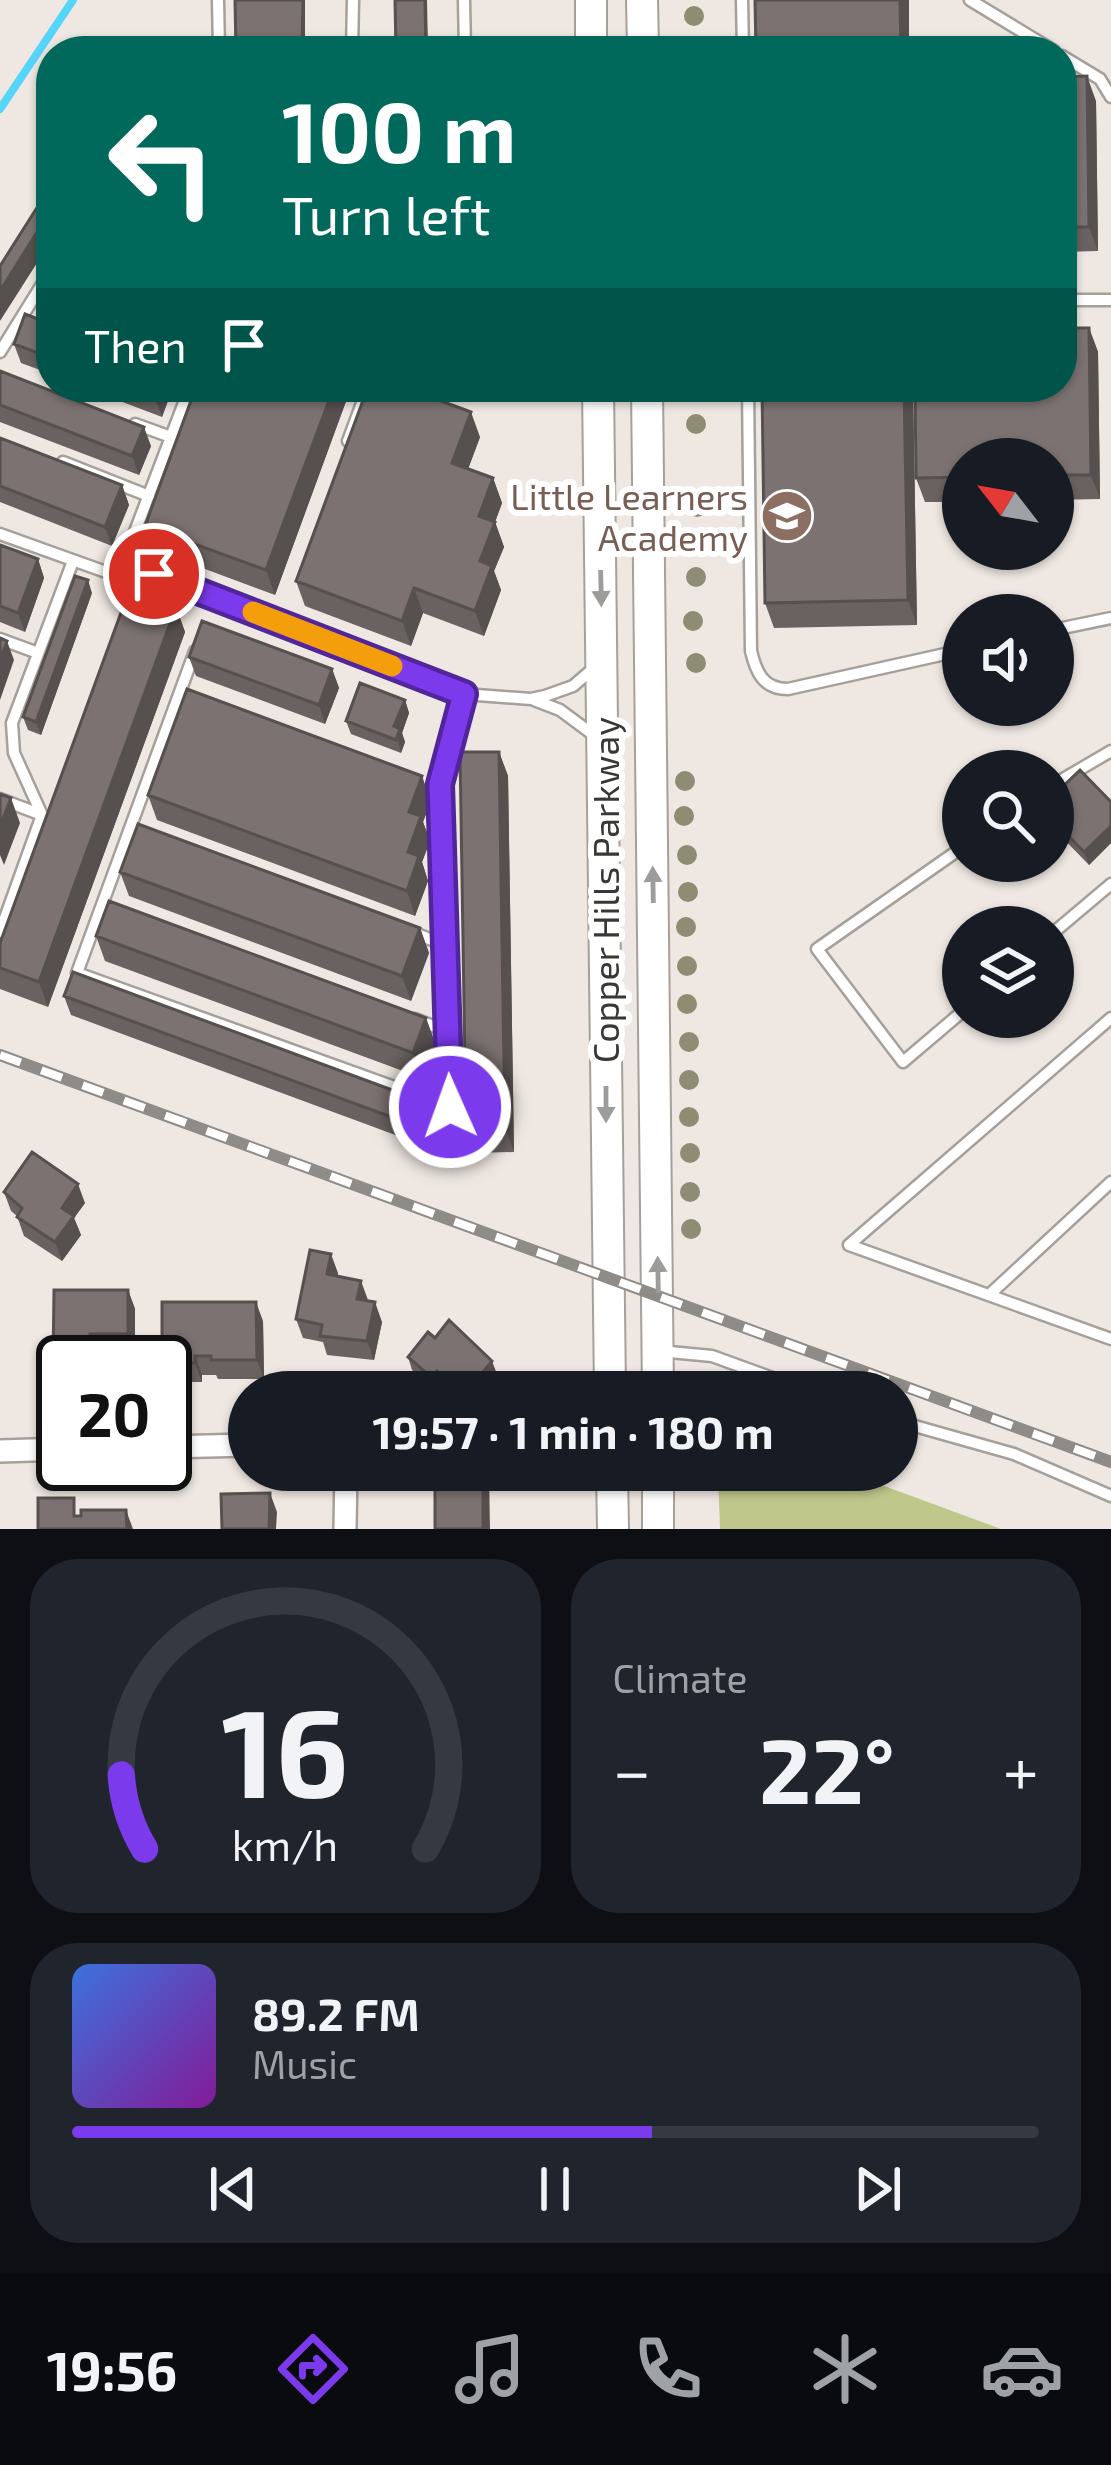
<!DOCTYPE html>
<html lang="en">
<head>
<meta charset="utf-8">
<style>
	:root { --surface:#171b24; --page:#20242c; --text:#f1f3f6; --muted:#9ea1a6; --line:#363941; --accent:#7c3aed }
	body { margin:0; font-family:"Exo 2",sans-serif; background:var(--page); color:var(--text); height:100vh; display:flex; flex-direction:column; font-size:45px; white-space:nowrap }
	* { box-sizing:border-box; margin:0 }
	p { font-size:39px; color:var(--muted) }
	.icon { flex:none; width:66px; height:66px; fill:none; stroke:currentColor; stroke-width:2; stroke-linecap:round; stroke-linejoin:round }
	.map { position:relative; height:1529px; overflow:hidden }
	.sheet { display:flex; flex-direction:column; gap:30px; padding:30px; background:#0d0f14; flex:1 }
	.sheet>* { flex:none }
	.top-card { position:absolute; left:36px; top:36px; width:1041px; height:366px; border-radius:48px; box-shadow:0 3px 9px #0004; background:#00695c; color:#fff; overflow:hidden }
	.needle { width:78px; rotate:301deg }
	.buttons { position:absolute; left:942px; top:438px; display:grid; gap:24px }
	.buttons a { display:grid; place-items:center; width:132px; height:132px; border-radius:50%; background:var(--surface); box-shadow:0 3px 9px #0004; font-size:60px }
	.speed { position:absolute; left:36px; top:1335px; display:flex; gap:24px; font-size:60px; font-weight:700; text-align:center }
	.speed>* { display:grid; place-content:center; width:156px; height:156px; border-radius:50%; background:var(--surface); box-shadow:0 3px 9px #0004; line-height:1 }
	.speed .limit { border:6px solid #111; border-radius:18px; background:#fff; color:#111 }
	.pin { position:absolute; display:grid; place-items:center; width:102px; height:102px; color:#fff; margin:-51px; border:6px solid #fff; border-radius:50%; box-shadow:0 3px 12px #0007 }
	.me { position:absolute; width:132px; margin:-66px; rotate:358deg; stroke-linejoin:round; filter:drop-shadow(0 0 9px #0008) }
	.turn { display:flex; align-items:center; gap:42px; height:252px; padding:0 48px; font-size:54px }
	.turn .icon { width:156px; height:156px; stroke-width:2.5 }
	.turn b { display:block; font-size:84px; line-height:102px }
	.then { display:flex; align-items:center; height:114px; padding:0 48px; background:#0003; gap:24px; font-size:45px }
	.big { font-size:90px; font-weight:700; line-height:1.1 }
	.sheet .card { flex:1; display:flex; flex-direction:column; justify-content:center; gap:18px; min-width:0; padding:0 42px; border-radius:48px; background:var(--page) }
	.sheet .dial { align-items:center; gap:0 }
	.dial svg { height:312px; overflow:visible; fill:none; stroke:var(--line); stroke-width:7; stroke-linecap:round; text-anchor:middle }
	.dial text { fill:var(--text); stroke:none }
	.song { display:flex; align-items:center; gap:36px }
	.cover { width:144px; height:144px; border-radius:18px; background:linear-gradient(135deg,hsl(220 70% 55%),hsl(290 70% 35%)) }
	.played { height:12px; border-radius:6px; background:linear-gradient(90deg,var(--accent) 60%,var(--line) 60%) }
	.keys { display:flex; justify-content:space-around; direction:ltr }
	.heat { display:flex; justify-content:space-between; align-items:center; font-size:66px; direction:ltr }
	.sheet .tiles { flex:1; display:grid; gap:30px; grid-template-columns:1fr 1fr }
	.card:last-child { grid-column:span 2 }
	.trip { position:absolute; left:228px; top:1371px; width:690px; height:120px; border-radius:60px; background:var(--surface); box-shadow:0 3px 9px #0004; font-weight:700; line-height:120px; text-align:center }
	.tabs { display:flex; height:192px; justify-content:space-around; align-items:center; background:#090b0e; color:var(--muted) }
	.tabs .icon { width:84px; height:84px }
	.tabs .selected { color:var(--accent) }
	.tabs b { font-size:54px; color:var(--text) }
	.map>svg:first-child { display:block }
	.green { fill:#bfc78b }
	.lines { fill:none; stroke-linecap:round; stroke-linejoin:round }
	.stream { stroke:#56d5fc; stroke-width:8 }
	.lane-casing { stroke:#a6a09a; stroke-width:15 }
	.street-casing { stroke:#a6a09a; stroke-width:26 }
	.secondary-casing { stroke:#a6a09a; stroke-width:34 }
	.lane { stroke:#fff; stroke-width:10 }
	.street { stroke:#fff; stroke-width:21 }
	.secondary { stroke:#fff; stroke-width:30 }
	.rail-casing { stroke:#8f8b87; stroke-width:12 }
	.rail { stroke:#fff; stroke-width:8; stroke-dasharray:22; stroke-linecap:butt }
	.tree { fill:#8e8d74 }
	.wall { fill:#6a6261 }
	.shaded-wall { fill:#56504f }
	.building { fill:#7b7271; stroke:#56504f; stroke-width:3 }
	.oneway { fill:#9c9c9a }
	.route-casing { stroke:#51269a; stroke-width:30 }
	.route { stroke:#7c3aed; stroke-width:21 }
	.slow { stroke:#f59e0b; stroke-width:21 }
	.labels { text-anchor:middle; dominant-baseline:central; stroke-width:12; stroke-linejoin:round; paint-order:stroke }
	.education-label { font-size:36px; fill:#785e54; stroke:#fff; text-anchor:end }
	.street-label { font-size:36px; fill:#3a3835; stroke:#fff }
</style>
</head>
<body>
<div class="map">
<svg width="1111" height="1529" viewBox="0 0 1111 1529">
	<rect width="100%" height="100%" fill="#efe8e2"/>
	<!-- green -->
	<path class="green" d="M718,1470H841L1001,1529H720Z"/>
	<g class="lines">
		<!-- stream -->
		<path class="stream" d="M0,109L73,0"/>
		<!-- lane casing -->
		<g class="lane-casing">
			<path id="lane" d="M218,0L219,51
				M464,0L465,51
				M742,0L743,51
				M970,0L1054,51
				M352,51L353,0
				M1062,56L1100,79L1111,97
				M1062,300H1111
				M0,352L51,270
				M190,387L123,563L464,694L531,699L545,696L573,686L594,668
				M748,387L751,651C756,672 763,689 788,689L963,650
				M135,424L171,437
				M348,441L368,387
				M63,462L149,496
				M0,534L106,572L123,563
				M1053,630L1111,618
				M0,639L38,653
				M195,651L77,973L450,1107L440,784L464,694
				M534,700L560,710L595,736
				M1053,785L1111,751
				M0,799L42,815
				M963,847L817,949L903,1062L963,1011
				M409,931L445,945
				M0,932L42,815L14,753L12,723L73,561
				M1053,933L1111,884
				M1111,1018L849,1245L1111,1339
				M415,1019L448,1032
				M989,1295L1111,1182
				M659,1351L712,1356L811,1392
				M897,1421L1014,1454L1111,1496"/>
		</g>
		<!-- street casing -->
		<g class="street-casing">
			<path id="street" d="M165,1447L249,1445
				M0,1451L63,1449
				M345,1529L346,1470"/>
		</g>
		<!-- secondary casing -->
		<g class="secondary-casing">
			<path id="secondary" d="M591,0V51
				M642,0L643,51
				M598,387L610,1392
				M647,387L658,1392
				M612,1470L613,1529
				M658,1470V1529"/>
		</g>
		<!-- lane -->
		<use href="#lane" class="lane"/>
		<!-- street -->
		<use href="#street" class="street"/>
		<!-- secondary -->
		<use href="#secondary" class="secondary"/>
		<!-- rail casing -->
		<g class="rail-casing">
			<path id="rail" d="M0,1055L1111,1462"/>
		</g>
		<!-- rail -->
		<use href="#rail" class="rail"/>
	</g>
	<!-- trees -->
	<g class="tree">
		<circle cx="694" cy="16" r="10"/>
		<circle cx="696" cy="424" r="10"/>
		<circle cx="697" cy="507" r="10"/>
		<circle cx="696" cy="577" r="10"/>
		<circle cx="693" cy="621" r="10"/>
		<circle cx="696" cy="663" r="10"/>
		<circle cx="685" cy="781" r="10"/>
		<circle cx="684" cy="816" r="10"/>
		<circle cx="687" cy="855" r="10"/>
		<circle cx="688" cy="892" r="10"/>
		<circle cx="686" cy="927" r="10"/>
		<circle cx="687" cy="966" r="10"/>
		<circle cx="687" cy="1004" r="10"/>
		<circle cx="689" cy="1042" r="10"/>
		<circle cx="689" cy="1080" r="10"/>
		<circle cx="689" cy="1117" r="10"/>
		<circle cx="690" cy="1153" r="10"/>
		<circle cx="690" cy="1192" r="10"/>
		<circle cx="691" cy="1229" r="10"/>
	</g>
	<!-- wall -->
	<path class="wall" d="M1062,77L1096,101L1098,251L1062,252Z
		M51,324V374L21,363L14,344Z
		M1089,328L1098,352L1100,499L1053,500V459H963V502H925L916,478Z
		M0,371L151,446L139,475L0,422Z
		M83,387H173L162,417Z
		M196,387H351L275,595L154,550L145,526Z
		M913,387L917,625L774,628L765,603Z
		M480,437L468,469L493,478L502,503L495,522L504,547L494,571L501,590L484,636L423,613L411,646L305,606L296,581Z
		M0,438L122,485L129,505L112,546L0,502Z
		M0,545L38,559L44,578L25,632L0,622Z
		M92,593L41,735L28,730L23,717Z
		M176,607L185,632L48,1007L0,989V943Z
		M189,657L332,669L339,688L325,724L196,676Z
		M405,700L409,713L402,733L405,742L401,753L351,734L346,721Z
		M499,752L508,776L514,1152L475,1153L466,1128Z
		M148,795L431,801L423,822L430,841L422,862L428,881L415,916L157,820Z
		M1053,796L1111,802V843L1089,865L1053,828Z
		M120,872L420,928L429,953L411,1001L129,896Z
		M96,936L426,1018L435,1043L422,1078L105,961Z
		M64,996L438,1107L445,1126L436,1150L71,1015Z
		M4,1192L85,1203L74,1218L81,1235L62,1261L24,1236L17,1216L11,1211Z
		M338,1273V1276L368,1301L382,1322L374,1360L327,1355L323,1342L303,1338L296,1319Z
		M128,1290L135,1309V1353H97L63,1362V1383H60L53,1364Z
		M263,1321L264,1379H218L216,1375H202V1382H169L165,1371V1362Z
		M435,1338L497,1374L482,1392H459L457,1390L451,1392L441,1384L436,1390L412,1370L408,1357Z"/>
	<!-- shaded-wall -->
	<path class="shaded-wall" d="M303,0H305V51H303Z
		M425,0H427L428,51H426Z
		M900,0H909V51H901Z
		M1087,76L1096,101L1098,251L1089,227Z
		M49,213L51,241L0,321V291Z
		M1089,328L1098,352L1100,499L1091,475Z
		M159,387H173L162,417L155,398Z
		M334,387L351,388L275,595L266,570Z
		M904,387H913L917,625L908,600Z
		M471,412L480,437L461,488L452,463Z
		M144,427L151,446L139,475L132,456Z
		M493,478L502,503L488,541L479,516Z
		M122,485L129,505L112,546L105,527Z
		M495,522L504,547L494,571L501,590L484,636L475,611L480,561Z
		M38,559L44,578L25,632L18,613Z
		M88,580L92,593L41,735L36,722Z
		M414,588L423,613L411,646L402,621Z
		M176,607L185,632L48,1007L39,982Z
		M7,641L14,660L0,700V661Z
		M332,669L339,688L325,724L319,705Z
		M405,700L409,713L402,733L405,742L401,753L394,726Z
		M499,752L508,776L514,1152L505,1127Z
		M422,776L431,801L423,822L430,841L422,862L428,881L415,916L407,891L409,812Z
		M11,798L20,823L4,865L0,855V826Z
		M1111,826V843L1089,865L1084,852Z
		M420,928L429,953L411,1001L402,976Z
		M426,1018L435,1043L422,1078L413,1053Z
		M438,1107L445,1126L436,1150L429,1131Z
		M78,1184L85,1203L74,1218L81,1235L62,1261L55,1242L62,1208Z
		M331,1254L338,1273L334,1293L327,1274Z
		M361,1281L368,1300L364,1318L357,1299Z
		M128,1290L135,1309V1353L128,1334Z
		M256,1302L263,1321L264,1379L257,1360Z
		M375,1302L382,1322L374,1360L367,1341Z
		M90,1334L97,1353V1362H90Z
		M195,1356L202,1375V1382L195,1363Z
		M492,1361L497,1374L482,1392H468V1390Z
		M437,1371L441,1384L436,1390L431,1377Z
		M453,1377L457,1390L456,1392H453L449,1381Z
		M483,1470H489L490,1529H483Z
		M270,1493L277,1512L276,1529H269Z
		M126,1510L133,1529H127Z"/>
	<!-- building -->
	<path class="building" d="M235,0H303L302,49L236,51Z
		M395,0H425L426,51H396Z
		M755,0H900L901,51H756Z
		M1087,76L1089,227H1062V77Z
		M38,206L49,213L0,291V266Z
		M25,314L51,324V358L14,344Z
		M1062,328H1089L1091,475H1053V459H963V477L916,478L915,387H1062Z
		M0,371L144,427L132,456L0,405Z
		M126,387H159L155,398Z
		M196,387H334L266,570L145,526Z
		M368,387H403L471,412L452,463L493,478L479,516L495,522L480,561L492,566L475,611L414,588L402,621L296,581Z
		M762,387H904L908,600L765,603Z
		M0,438L122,485L105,527L0,486Z
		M0,545L38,559L18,613L0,606Z
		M75,576L88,580L36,722L23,717Z
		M129,591L176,607L39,982L0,968V943Z
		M202,621L332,669L319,705L189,657Z
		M0,638L7,641L0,661Z
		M360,683L405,700L394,726L400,729L396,740L346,721Z
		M187,689L422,776L409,812L421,816L408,852L419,856L407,891L148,795Z
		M460,752H499L505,1127L466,1128Z
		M1080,770L1111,802V826L1084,852L1053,820V796Z
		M0,794L11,798L0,826Z
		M138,824L420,928L402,976L120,872Z
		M109,901L426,1018L413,1053L96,936Z
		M73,972L438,1107L429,1131L64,996Z
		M32,1152L78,1184L62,1208L74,1216L55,1242L17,1217L22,1208L4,1192Z
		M310,1250L331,1254L327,1274L361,1281L357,1299L375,1302L367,1341L320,1336L322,1325L296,1319Z
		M54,1290H128V1334H90V1362H63V1364H53Z
		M162,1302H256L257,1360H211V1356H195V1363L162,1362Z
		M449,1320L492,1361L468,1390L453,1377L449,1381L437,1371L431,1377L408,1357L428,1332L435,1338Z
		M442,1470H483V1529H435V1478H442Z
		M270,1493L269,1529H222L221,1494Z
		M38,1498H74V1516H81V1510H126L127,1529H38Z"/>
	<!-- one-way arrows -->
	<defs><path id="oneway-solid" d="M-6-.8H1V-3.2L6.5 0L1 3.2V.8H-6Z" transform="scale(3)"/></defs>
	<g class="oneway">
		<use href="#oneway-solid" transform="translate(601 588) rotate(89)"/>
		<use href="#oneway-solid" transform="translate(653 885) rotate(-91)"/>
		<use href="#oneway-solid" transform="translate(606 1104) rotate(90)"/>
		<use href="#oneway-solid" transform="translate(658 1275) rotate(-91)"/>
	</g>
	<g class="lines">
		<!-- route casing -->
		<g class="route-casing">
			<path id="route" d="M154,574L464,694L440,784L450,1107"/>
		</g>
		<!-- route -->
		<use href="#route" class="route"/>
		<!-- slow -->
		<path class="slow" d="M253,612L392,666"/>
	</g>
	<!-- icons -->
	<defs>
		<g id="school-disc" transform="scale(2.7)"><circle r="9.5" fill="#8d6e63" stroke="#fff"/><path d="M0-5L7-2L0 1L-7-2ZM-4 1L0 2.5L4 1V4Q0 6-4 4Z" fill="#fff"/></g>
	</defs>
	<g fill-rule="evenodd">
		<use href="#school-disc" x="787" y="516"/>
	</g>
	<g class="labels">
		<!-- education labels -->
		<g class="education-label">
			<text x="748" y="495">Little Learners<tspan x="748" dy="41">Academy</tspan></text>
		</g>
		<!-- street labels -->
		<g class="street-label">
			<text transform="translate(604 890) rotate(-90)">Copper Hills Parkway</text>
		</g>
	</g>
</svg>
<div class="buttons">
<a><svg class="needle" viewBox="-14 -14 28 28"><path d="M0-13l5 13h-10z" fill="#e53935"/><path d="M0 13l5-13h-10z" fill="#9ea1a6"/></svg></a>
<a><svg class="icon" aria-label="sound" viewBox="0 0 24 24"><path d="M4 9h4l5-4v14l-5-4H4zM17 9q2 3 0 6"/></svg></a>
<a><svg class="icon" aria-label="search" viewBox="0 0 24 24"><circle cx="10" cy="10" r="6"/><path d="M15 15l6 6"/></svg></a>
<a><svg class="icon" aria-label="layers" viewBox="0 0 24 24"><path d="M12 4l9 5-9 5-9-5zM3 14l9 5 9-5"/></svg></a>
</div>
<div class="speed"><div class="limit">20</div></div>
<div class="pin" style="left:154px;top:574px;background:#d93025"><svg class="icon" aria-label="arrive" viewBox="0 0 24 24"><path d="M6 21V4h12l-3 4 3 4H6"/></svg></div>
<svg class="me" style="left:450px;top:1107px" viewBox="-20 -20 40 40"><circle r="17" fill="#7c3aed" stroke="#fff" stroke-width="3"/><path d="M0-11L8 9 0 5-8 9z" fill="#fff"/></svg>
<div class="trip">19:57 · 1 min · 180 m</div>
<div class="top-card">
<div class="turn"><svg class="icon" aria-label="left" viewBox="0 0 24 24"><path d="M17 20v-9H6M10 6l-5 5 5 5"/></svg><div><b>100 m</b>Turn left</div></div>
<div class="then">Then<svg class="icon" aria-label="arrive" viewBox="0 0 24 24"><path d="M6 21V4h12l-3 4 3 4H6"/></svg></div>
</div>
</div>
<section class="sheet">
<div class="tiles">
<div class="card dial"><svg viewBox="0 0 100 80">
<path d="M14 69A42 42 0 1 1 86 69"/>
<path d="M14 69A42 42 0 0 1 8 50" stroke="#7c3aed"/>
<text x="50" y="56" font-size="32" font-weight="700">16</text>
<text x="50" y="72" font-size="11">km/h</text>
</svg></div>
<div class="card"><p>Climate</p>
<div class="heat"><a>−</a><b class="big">22°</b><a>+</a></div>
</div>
<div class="card">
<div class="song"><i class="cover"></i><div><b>89.2 FM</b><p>Music</p></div></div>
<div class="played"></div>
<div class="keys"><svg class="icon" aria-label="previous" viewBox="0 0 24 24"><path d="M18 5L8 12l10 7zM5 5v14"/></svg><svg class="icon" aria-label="pause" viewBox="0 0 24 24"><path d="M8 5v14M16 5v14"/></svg><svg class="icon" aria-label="next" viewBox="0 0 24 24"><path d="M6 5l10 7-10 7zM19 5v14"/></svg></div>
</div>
</div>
</section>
<nav class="tabs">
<b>19:56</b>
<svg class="icon selected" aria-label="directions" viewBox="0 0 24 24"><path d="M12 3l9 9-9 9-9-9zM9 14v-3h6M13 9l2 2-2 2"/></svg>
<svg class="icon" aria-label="music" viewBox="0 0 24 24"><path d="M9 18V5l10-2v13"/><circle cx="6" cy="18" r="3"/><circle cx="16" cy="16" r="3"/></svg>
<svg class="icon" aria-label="phone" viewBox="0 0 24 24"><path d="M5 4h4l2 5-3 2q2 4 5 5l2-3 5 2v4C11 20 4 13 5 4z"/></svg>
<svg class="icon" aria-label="climate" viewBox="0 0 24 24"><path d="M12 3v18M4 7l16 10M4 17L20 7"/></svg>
<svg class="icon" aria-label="car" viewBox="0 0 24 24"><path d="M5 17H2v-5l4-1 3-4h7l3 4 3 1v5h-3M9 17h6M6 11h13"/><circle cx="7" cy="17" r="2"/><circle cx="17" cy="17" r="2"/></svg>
</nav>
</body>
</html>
